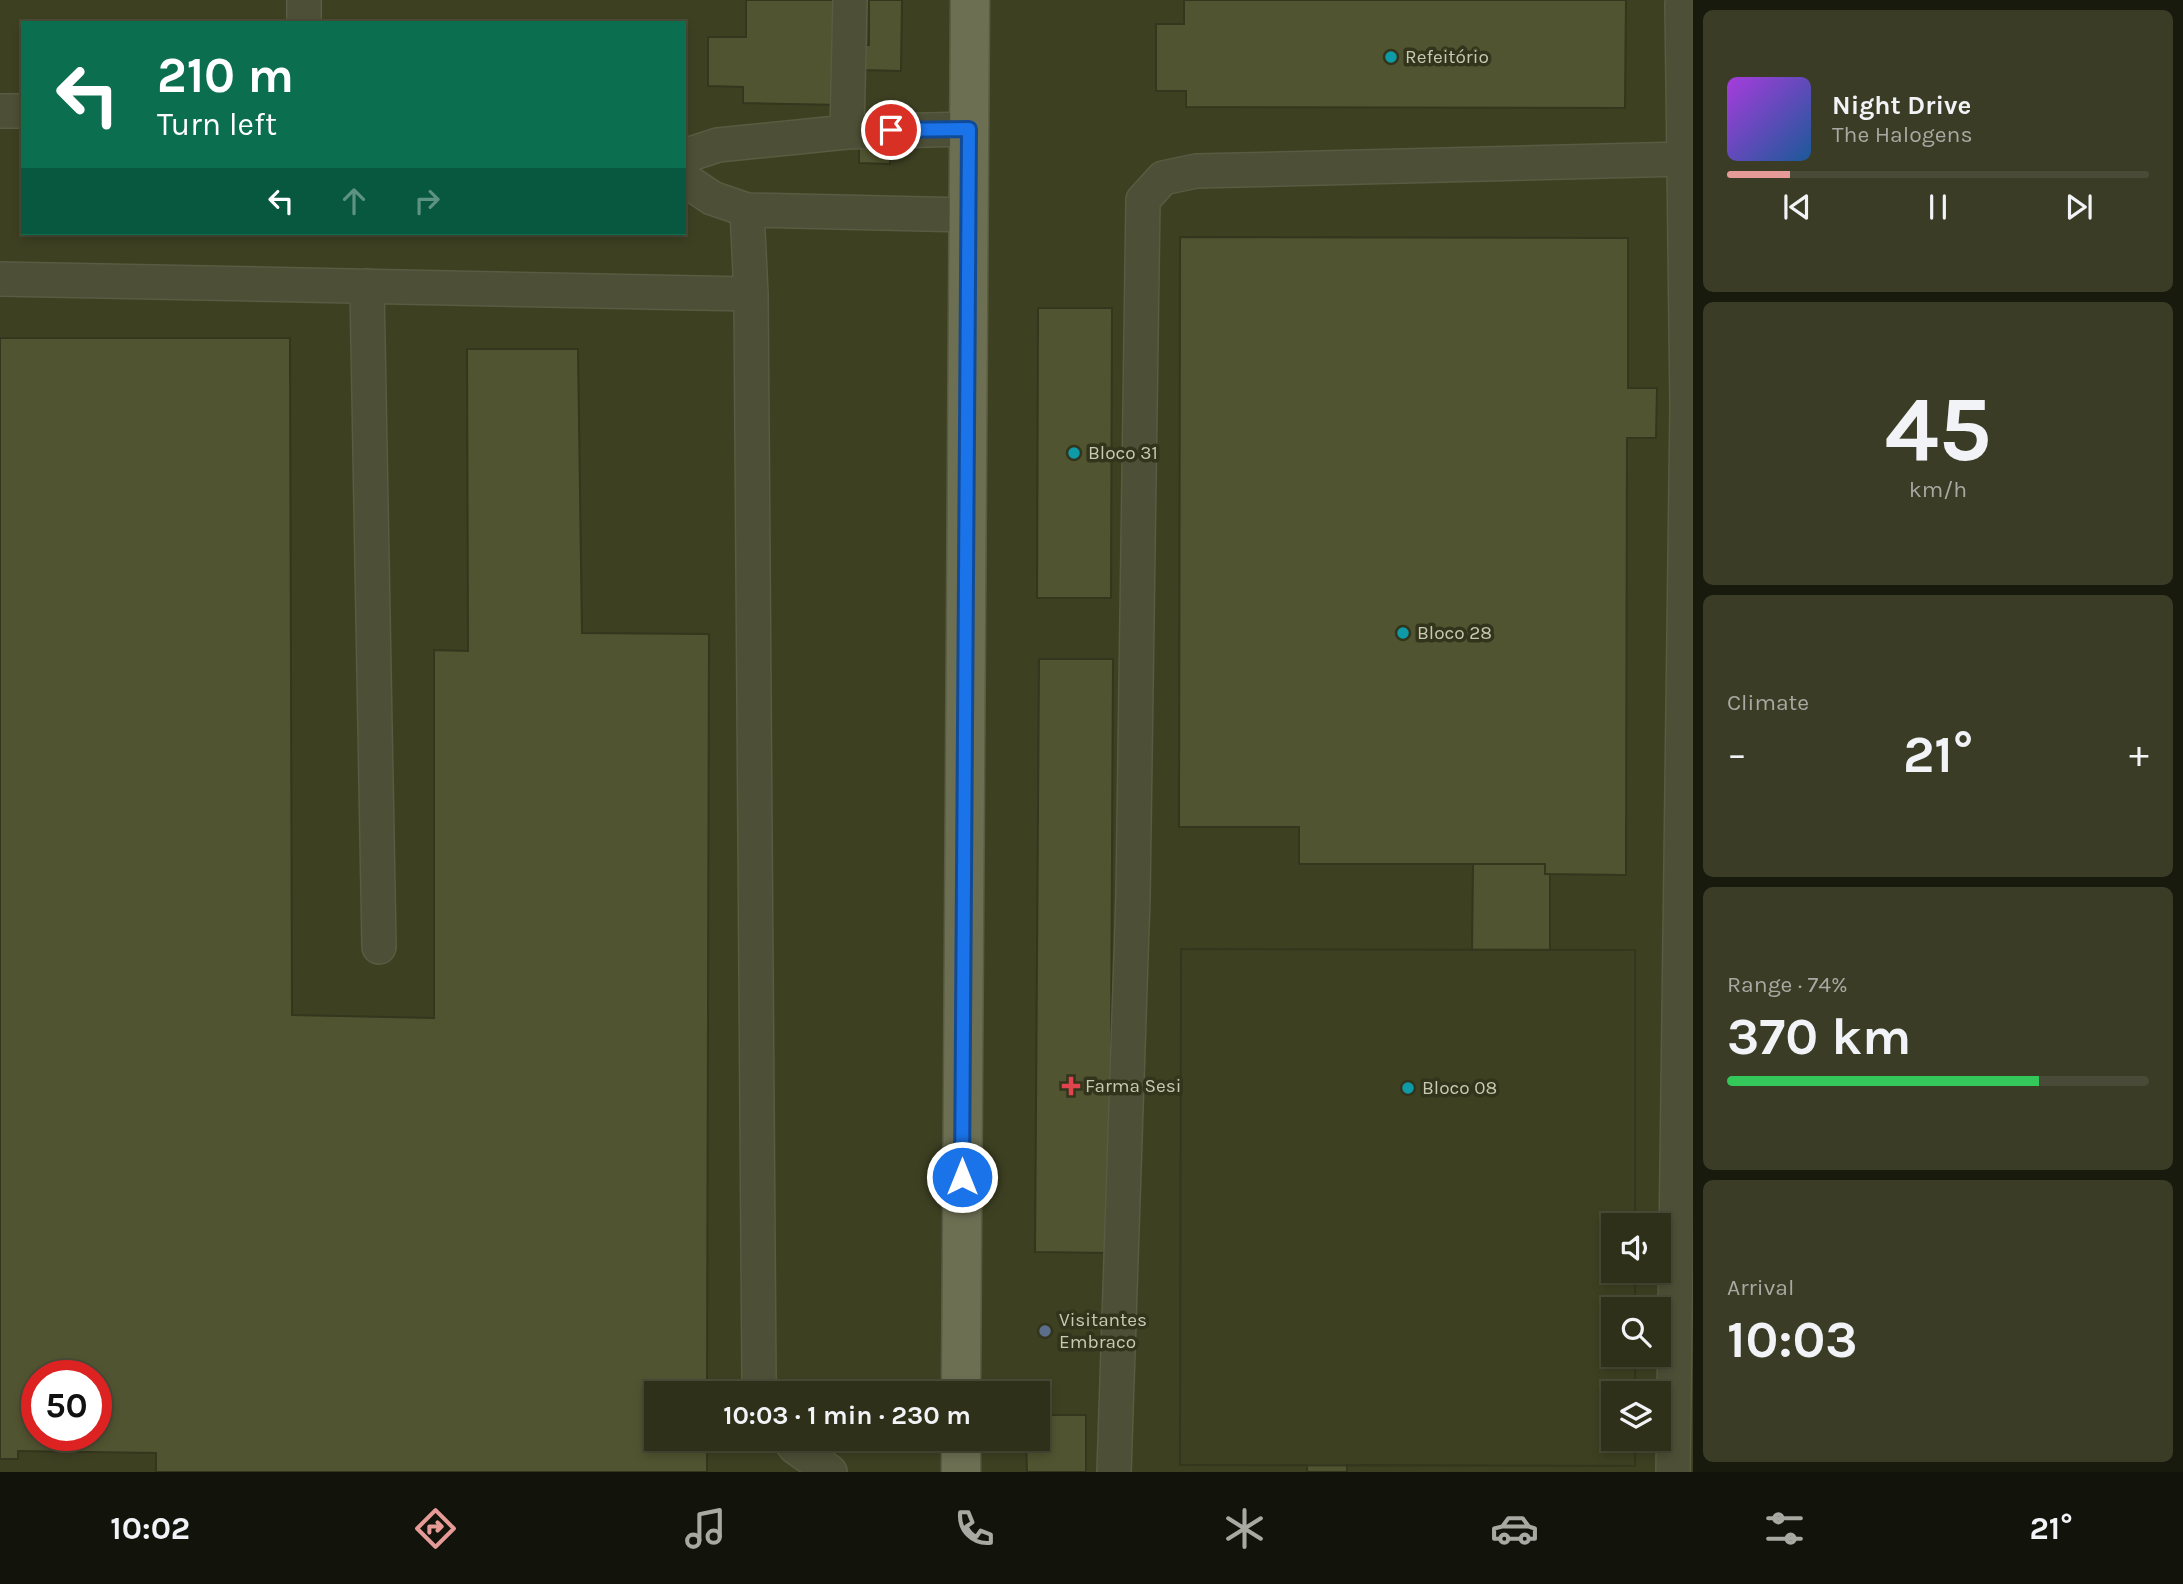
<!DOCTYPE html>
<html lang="en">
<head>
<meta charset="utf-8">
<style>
	:root { --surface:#2e3019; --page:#3a3c26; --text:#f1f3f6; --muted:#a7a9a2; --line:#494b38; --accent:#e69b98 }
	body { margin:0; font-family:Karla,sans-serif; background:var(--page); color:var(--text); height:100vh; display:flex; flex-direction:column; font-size:26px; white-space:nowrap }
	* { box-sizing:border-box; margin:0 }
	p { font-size:23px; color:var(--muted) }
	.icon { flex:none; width:38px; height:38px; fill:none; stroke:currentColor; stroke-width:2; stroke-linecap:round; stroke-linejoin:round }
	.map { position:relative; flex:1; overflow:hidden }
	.drawer { display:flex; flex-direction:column; gap:10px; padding:10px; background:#191a0e; width:490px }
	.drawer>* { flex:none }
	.hud { position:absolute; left:21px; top:21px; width:665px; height:214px; border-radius:0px; box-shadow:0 4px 10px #0003,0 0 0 2px var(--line); background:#0b6e4f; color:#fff; overflow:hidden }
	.tools { position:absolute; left:1601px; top:1213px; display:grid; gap:14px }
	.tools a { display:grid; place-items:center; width:70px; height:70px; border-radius:0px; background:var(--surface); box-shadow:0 4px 10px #0003,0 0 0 2px var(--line); font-size:35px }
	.speed { position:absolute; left:21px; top:1360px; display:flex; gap:14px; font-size:35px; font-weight:700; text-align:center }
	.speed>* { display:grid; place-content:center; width:91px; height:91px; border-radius:50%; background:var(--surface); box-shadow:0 4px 10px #0003,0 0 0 2px var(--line); line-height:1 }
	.speed .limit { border:10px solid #d22; background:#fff; color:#111 }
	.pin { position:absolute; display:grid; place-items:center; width:60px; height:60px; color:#fff; margin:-30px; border:4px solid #fff; border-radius:50%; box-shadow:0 2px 7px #0007 }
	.me { position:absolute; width:77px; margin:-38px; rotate:0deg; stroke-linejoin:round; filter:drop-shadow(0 0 5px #0008) }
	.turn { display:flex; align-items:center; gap:24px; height:147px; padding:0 21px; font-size:32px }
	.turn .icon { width:91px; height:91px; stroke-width:2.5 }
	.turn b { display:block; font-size:49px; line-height:60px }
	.lanes { display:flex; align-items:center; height:66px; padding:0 21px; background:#0003; justify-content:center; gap:35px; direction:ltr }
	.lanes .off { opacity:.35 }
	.big { font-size:52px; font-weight:700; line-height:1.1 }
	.drawer .card { flex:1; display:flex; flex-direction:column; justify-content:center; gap:10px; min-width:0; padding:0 24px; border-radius:10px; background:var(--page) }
	.drawer .dial { align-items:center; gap:0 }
	.dial b { font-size:91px; line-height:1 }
	.song { display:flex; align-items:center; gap:21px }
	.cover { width:84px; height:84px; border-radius:10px; background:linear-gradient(135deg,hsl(280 70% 55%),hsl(210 70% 35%)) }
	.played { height:7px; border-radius:4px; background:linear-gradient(90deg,var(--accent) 15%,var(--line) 15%) }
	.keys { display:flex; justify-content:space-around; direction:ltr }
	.heat { display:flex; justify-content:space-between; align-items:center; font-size:38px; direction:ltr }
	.charge { height:10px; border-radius:5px; background:linear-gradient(90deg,#34c759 74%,var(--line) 0) }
	.trip { position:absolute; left:644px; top:1381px; width:406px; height:70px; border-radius:0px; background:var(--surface); box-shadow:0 4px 10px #0003,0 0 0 2px var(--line); font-weight:700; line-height:70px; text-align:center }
	.menu { display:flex; height:112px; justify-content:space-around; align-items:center; background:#12130a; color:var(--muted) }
	.menu .icon { width:49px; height:49px }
	.menu .selected { color:var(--accent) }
	.menu b { font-size:32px; color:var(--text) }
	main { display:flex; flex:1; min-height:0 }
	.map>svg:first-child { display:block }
	.building { fill:#515430; stroke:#34361d; stroke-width:2; fill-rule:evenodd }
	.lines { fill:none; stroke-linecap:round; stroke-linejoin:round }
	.minor-casing { stroke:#595b42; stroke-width:36 }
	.major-casing { stroke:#595b42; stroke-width:41 }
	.minor { stroke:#4d4f36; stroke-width:33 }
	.major { stroke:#6d6f53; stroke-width:38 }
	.route-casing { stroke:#114b97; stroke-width:18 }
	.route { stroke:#1a73e8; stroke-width:12 }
	.culture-dot { fill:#0f9aa8; stroke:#32341b; stroke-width:2.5 }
	.health-dot { fill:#e0444e; stroke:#32341b; stroke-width:2.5 }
	.service-dot { fill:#5c6f8a; stroke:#32341b; stroke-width:2.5 }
	.labels { text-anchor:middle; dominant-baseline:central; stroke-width:7; stroke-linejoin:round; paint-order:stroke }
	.poi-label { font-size:19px; fill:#c8cab1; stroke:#32341b; text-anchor:start }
</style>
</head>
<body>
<main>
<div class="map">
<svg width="1693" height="1472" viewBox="0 0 1693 1472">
	<rect width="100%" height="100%" fill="#3d4021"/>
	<!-- building -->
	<path class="building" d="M746,0H843L842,105L743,103V87L708,86V37H746Z
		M869,0H902L901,71L864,70L865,45H869Z
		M1184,0H1626L1625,108L1186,107V91H1156V24H1184Z
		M859,133H891L890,164L859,163Z
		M1180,237L1628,238V388H1657L1656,438H1627L1626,875L1545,874V864H1299V827H1179Z
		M1038,308H1112L1111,598H1037Z
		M0,338H290L292,1015L434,1018V650L468,651L467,349H578L582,633L709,634L707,1393H656V1438H707V1472H156V1453L18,1451V1459H0ZM37,1376H96V1435H37Z
		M1039,659H1113L1110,1253L1035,1252Z
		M1473,864H1545V874H1550V950H1635V1225H1614V1270H1635V1309H1614V1354H1635V1393H1614V1438H1635V1466L1347,1465V1472H1307V1465H1180L1181,949L1472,950Z
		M1181,949L1635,950V1225H1614V1270H1635V1309H1614V1354H1635V1393H1614V1438H1635V1466L1180,1465Z
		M1038,1415H1086V1472H1027L1026,1438H1038Z"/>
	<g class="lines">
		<!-- minor casing -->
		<g class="minor-casing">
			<path id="minor" d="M304,0V23
				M1682,4L1687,407H1693
				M0,111H23
				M847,132L850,0
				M684,156L718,145L847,132L969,129
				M684,179L712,198L747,210
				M0,279L751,294L747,210L969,215
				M367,286L379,947
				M751,294L759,1379L762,1393
				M788,1438L795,1447L830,1472
				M1114,1472L1133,896L1143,200L1163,178L1196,171L1684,159
				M1673,1472L1687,407"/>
		</g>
		<!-- major casing -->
		<g class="major-casing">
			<path id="major" d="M961,1393L970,0
				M961,1472V1438"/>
		</g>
		<!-- minor -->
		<use href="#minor" class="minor"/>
		<!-- major -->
		<use href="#major" class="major"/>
	</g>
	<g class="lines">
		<!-- route casing -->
		<g class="route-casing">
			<path id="route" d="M891,130L969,129L962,1177"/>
		</g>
		<!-- route -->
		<use href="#route" class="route"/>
	</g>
	<!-- markers -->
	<g class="culture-dot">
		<circle cx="1391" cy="57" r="7"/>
		<circle cx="1074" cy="453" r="7"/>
		<circle cx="1403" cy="633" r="7"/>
		<circle cx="1408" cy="1088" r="7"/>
	</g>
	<path class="health-dot" d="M1067.5 1075.5h7v7h7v7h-7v7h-7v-7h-7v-7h7z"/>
	<circle class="service-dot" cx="1045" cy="1331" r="7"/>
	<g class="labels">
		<!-- poi labels -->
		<g class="poi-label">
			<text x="1405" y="57">Refeitório</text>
			<text x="1088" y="453">Bloco 31</text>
			<text x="1417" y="633">Bloco 28</text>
			<text x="1085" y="1086">Farma Sesi</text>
			<text x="1422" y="1088">Bloco 08</text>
			<text x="1059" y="1320">Visitantes<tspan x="1059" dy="22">Embraco</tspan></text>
		</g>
	</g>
</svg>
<div class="tools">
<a><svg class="icon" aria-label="sound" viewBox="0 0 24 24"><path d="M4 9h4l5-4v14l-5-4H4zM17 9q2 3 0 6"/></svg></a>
<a><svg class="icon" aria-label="search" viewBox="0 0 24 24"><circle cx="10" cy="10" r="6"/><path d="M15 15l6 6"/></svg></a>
<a><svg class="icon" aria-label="layers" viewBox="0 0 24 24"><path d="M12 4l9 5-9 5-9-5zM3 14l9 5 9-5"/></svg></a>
</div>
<div class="speed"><div class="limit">50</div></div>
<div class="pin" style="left:891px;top:130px;background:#d93025"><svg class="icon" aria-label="arrive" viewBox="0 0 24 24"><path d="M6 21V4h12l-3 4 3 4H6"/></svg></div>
<svg class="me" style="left:962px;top:1177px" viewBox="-20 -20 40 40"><circle r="17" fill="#1a73e8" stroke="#fff" stroke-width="3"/><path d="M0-11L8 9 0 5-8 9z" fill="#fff"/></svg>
<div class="trip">10:03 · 1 min · 230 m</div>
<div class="hud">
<div class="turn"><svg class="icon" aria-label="left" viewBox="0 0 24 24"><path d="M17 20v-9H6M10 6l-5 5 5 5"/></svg><div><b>210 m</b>Turn left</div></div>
<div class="lanes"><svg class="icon" aria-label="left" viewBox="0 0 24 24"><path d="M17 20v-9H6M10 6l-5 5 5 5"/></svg><svg class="icon off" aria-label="ahead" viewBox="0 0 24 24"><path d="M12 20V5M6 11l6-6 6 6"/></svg><svg class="icon off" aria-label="right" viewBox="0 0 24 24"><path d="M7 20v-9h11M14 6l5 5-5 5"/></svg></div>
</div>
</div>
<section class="drawer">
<div class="card">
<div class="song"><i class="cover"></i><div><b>Night Drive</b><p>The Halogens</p></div></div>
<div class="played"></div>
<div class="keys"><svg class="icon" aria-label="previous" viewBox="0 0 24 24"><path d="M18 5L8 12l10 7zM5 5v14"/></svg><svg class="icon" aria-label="pause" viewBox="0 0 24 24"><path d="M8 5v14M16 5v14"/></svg><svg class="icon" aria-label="next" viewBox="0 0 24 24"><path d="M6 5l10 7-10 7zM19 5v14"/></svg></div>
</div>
<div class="card dial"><b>45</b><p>km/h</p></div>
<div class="card"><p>Climate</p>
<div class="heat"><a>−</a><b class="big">21°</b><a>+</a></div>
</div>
<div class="card"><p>Range · 74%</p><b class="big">370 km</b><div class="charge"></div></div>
<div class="card"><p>Arrival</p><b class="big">10:03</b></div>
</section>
</main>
<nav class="menu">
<b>10:02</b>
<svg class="icon selected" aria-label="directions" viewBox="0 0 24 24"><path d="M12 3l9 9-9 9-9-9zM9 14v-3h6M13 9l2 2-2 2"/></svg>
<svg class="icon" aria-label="music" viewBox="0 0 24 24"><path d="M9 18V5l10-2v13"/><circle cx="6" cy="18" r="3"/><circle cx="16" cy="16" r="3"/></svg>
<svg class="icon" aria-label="phone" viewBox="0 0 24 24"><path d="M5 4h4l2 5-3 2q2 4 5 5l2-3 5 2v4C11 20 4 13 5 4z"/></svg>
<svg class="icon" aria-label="climate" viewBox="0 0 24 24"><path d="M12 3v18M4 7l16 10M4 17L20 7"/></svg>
<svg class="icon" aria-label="car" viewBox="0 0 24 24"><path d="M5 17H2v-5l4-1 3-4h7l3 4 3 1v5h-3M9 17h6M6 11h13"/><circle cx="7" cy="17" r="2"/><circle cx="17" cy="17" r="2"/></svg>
<svg class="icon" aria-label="filters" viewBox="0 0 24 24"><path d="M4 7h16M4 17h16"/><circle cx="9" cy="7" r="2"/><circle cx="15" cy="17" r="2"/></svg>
<b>21°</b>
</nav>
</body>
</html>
